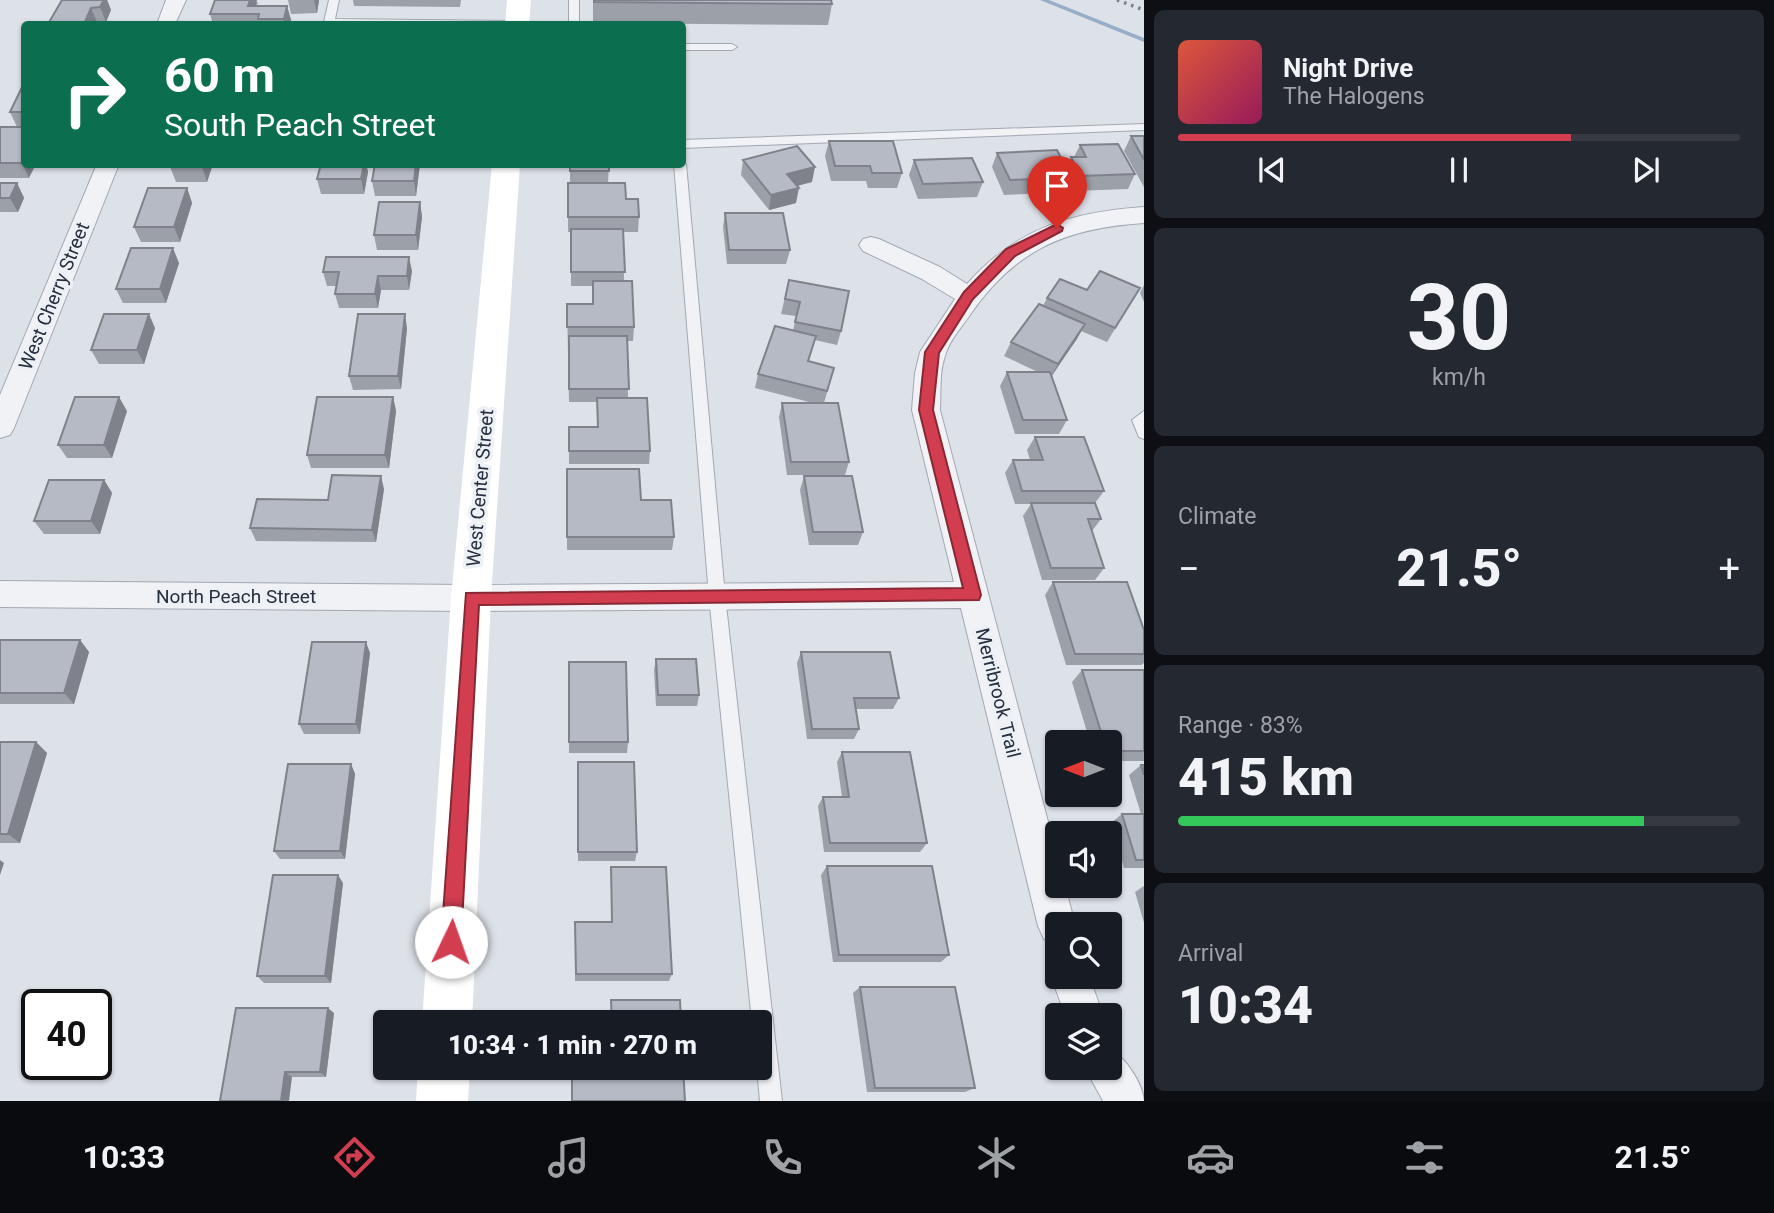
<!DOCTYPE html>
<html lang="en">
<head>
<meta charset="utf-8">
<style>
	:root { --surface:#171b24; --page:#242831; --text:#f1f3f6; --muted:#9ea1a6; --line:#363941; --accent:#d23d50 }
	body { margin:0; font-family:Roboto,sans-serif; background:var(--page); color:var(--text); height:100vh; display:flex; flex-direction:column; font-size:26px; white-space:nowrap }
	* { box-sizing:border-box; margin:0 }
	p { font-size:23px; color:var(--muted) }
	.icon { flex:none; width:38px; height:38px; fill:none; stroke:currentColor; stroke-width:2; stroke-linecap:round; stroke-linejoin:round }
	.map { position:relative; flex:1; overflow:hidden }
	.drawer { display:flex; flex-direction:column; gap:10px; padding:10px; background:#0d0f14; width:630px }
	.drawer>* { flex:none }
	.guide { position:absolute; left:21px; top:21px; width:665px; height:147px; border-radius:7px; box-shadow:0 2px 5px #0004; background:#0b6e4f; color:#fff; overflow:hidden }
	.needle { width:46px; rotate:270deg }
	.controls { position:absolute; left:1045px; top:730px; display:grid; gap:14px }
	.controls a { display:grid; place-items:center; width:77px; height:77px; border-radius:7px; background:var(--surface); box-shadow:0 2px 5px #0004; font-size:35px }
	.speed { position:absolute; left:21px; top:989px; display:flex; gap:14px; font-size:35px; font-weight:700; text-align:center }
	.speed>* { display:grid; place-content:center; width:91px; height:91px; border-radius:50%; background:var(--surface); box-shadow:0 2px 5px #0004; line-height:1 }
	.speed .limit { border:4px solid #111; border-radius:10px; background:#fff; color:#111 }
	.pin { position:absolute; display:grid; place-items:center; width:60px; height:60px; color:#fff; margin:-72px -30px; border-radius:50% 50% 50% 0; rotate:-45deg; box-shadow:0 0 7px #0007 }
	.pin .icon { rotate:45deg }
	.me { position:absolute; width:77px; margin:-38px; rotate:3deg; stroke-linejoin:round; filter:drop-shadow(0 0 5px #0008) }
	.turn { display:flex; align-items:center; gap:24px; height:147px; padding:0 28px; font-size:32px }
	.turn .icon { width:91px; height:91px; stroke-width:2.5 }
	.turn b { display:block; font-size:49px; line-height:60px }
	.big { font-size:52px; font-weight:800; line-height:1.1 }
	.drawer .widget { flex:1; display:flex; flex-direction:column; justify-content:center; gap:10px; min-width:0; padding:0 24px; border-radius:10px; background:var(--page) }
	.drawer .dial { align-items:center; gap:0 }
	.dial b { font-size:91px; line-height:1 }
	.song { display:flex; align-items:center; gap:21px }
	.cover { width:84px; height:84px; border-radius:10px; background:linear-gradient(135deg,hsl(10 70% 55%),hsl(330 70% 35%)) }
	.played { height:7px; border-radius:4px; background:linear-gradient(90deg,var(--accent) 70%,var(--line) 70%) }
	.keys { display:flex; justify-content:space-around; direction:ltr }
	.heat { display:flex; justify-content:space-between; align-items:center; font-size:38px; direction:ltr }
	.charge { height:10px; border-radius:5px; background:linear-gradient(90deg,#34c759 83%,var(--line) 0) }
	.trip { position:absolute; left:373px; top:1010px; width:399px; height:70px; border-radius:7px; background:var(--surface); box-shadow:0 2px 5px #0004; font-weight:800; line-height:70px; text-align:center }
	.tabs { display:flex; height:112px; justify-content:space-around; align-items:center; background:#090b0e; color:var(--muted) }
	.tabs .icon { width:49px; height:49px }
	.tabs .selected { color:var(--accent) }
	.tabs b { font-size:32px; color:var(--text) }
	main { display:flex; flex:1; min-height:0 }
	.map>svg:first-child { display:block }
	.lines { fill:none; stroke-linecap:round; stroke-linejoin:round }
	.stream { fill:#97aec9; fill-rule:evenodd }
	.lane-casing { stroke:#a2a8b2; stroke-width:2 }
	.street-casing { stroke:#a2a8b2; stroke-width:2 }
	.lane { fill:#f0f2f6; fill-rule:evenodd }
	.street { fill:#f0f2f6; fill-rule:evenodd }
	.secondary { fill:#fff; fill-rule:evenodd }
	.rail { stroke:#768092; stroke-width:3.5; stroke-dasharray:2.5 5; stroke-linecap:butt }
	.wall { fill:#9ca0a9 }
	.shaded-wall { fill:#7f828a }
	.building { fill:#b5bac5; stroke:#7f828a; stroke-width:2 }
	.route { fill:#d23d50; stroke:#882834; stroke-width:2 }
	.labels { text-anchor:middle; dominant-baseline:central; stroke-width:7; stroke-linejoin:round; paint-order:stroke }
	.street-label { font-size:19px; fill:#262f3f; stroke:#edf0f5 }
</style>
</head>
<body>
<main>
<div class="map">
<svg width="1144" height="1101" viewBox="0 0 1144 1101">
	<rect width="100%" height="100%" fill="#dde1e8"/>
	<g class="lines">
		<!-- stream -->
		<path class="stream" d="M1040,0H1049L1144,38V42Z"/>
		<!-- lane casing -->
		<g class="lane-casing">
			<path id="lane" d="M329,0H339L335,19L517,21L522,24H327L324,22Z
				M569,0H579V24H569Z
				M682,44H732L737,47L732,50H682Z
				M1144,124V130L682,148V140Z
				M682,161L686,164L725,596L782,1101H760L757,1068H760V1022H752L709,596L674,164H682Z
				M1144,411V439L1139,437L1132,420Z"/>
		</g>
		<!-- street casing -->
		<g class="street-casing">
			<path id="street" d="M166,0H186L175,24H157Z
				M97,164H119L14,428L10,435L0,438V395Z
				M1144,207V223C1067,228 1015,249 970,315C961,328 949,341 945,356C939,373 941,392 940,410L1057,856V886H1065L1075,924H1057V945L1044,939L1038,926L961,608L471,611L0,607V581L471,585L954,582L912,410L915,373L920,352L955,299L922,279L863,251L859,245L863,239L871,237L879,239L940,267L967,284C1017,228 1071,212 1144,207Z
				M1057,962V976H1089L1103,1015H1065L1051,976Z
				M1110,1050C1125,1056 1143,1084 1144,1101H1103L1085,1068H1110Z"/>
		</g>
		<!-- lane -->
		<use href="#lane" class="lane"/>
		<!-- street -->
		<use href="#street" class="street"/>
		<!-- secondary -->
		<path class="secondary" d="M507,0H531L529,24H505Z
			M492,164H520L491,598L472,1022H422L451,598Z
			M418,1068H470L468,1101H416Z"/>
		<!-- rail -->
		<path class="rail" d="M1117,0L1144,10"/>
	</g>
	<!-- wall -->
	<path class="wall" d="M62,0H107L111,10L106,22H97L96,24H48Z
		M288,0H319L317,13L291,14Z
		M353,0H461L460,7L354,6Z
		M593,0L832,4L828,25L593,23Z
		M258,2L257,6H287L291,20L290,24H213L210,14Z
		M24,83V127H17L10,112Z
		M0,127H24L29,178H0Z
		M1131,136H1144V187L1124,151Z
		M829,141L902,173L897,188H868L866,181H831L825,156Z
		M1080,145L1135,174L1128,189L1073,191L1069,182L1064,192L1004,195L992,167L997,153L1066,168L1071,157H1074Z
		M743,160L812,182L797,186L796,203L769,210L741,175Z
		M914,160L983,182L977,197L918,199L909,175Z
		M169,164H213L207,182H176Z
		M321,164H366L368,172L364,194H321L317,179Z
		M375,164H420L416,196H375L372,181Z
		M570,164H609L608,183L626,199L639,217L638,232H623L624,281L634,327L633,341H627L628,398L650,451L649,464H569V427H597V402H569L567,304H592V286H571V232H568V183H570Z
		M0,183H17L24,198L18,212H0Z
		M187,188L192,203L180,242H141L134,227Z
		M420,202L422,217L418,250H377L374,235Z
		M725,213L790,250L786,264H727L723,227Z
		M179,263L166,303H123L116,289Z
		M412,271L409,290H381L378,308H339L335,294L337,286H327L323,272Z
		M789,280L841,331L837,345L815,340L809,361L834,368L824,403L849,462L845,475H787L779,417L782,403H813L755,388L758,374L793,331L796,316L781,314Z
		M1144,285V302L1140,293Z
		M1140,288L1107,342L1081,331L1052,376L1067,420L1059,434H1015L1000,386L1007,372H1038L1004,356L1011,342L1043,306L1047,298L1087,290Z
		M155,328L144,364H99L91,350Z
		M407,328L401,389L353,390L349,376Z
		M393,397L396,411L389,468H311L307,455Z
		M127,411L112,458H67L58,445Z
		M1035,437L1104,491L1095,503L1101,519L1092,531L1104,568L1095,580H1042L1023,516L1031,504H1015L1005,473L1013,460H1030L1027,450Z
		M567,469L641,500L674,537L672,550H567Z
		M804,476L863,532L858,545H809L800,490Z
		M104,480L112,493L100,534H44L34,521Z
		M384,489L376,542L256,541L250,528L328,500Z
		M1053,582L1144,630V663L1141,665H1066L1045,595Z
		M0,640H80L89,652L74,704H0Z
		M801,652L899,698L893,709H856L859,729L854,739H807L797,663Z
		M370,653L360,734H304L299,724Z
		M656,659L699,695L697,706H656L654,670Z
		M569,662L628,742L627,753H569Z
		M1082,670H1144V761H1110V742H1090L1072,682Z
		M0,742H36L47,753L20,843H0Z
		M842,752L927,843L920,852H824L818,806L823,797H842L837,762Z
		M578,762L637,852L635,861H578Z
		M351,764L355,774L345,859H280L274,851Z
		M1141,765H1144V868H1124L1111,823L1122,814H1141L1129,775Z
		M827,866L949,955L941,962H833L821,875Z
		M611,867L672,974L669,981H575V922H611Z
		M343,883L331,983H264L257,976Z
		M1144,886V923L1135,892Z
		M860,987L975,1088L965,1092H867L853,993Z
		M334,1013L326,1077H292L220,1101Z"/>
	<!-- shaded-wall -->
	<path class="shaded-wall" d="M104,0H107L111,10L106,22L100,7Z
		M250,0H257L254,14L248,6Z
		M314,0H319L317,13Z
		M287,6L291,20L290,24H285L284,19Z
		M91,8L97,22L96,24H85Z
		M24,158V164H36L29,178L22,163Z
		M203,164H213L207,182L202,167Z
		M364,164H366L368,172L364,194L361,179Z
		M416,164H420L416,196L414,181Z
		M815,167L812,182L784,189L787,174Z
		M17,183L24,198L18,212L10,198Z
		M187,188L192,203L180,242L174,227Z
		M799,188L796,203L769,210L771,195Z
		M420,202L422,217L418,250L416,235Z
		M173,248L179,263L166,303L160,289Z
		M409,257L412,271L409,290L407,276Z
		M378,276L381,290L378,308L375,294Z
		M149,314L155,328L144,364L137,350Z
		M405,314L407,328L401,389L398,376Z
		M1085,324L1077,339L1050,378L1058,364Z
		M119,397L127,411L112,458L104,445Z
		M393,397L396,411L389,468L385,455Z
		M381,476L384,489L376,542L372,530Z
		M104,480L112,493L100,534L91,521Z
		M80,640L89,652L74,704L64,693Z
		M366,642L370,653L360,734L356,724Z
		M36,742L47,753L20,843L8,834Z
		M351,764L355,774L345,859L340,851Z
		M0,860L4,863L0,875Z
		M338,875L343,883L331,983L325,976Z
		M328,1008L334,1013L326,1077L320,1072Z
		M285,1072L292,1077L289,1101H281Z"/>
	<!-- building -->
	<path class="building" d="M62,0H104L100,7L91,8L84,24H48Z
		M215,0H250L248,6H287L284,19H258L259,14H210Z
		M594,0H831L832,4L594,2Z
		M24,83V112H10Z
		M0,127H24V158L22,163H0Z
		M1131,136H1144V160Z
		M829,141H893L902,173H872L870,166H835Z
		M1118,144L1135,174L1080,176L1071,157H1086L1080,145Z
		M797,146L815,167L787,174L799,188L771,195L743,160Z
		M1057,150L1071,178L1010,180L997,153Z
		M972,158L983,182L923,184L914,160Z
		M172,164H203L202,167H171Z
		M321,164H364L361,179H317Z
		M375,164H416L414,181H372Z
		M570,164H609V171H570Z
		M0,183H17L10,198H0Z
		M568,183H625L626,199H638L639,217H568Z
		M148,188H187L174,227H134Z
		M379,202H420L416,235H374Z
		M725,213H783L790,250H729Z
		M571,229H623L625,272H571Z
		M131,248H173L160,289H116Z
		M326,257H409L407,276H378L375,294H335L339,272H323Z
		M1100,271L1140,288L1115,328L1047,298L1060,279L1087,290Z
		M789,280L849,291L841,331L795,322L800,302L785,299Z
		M593,281H632L634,327H567V304H593Z
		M1039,304L1085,324L1058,364L1011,342Z
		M104,314H149L137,350H91Z
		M358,314H405L398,376H349Z
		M775,326L816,336L808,361L834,368L827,391L758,374Z
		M569,336H627L629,389H569Z
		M1007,372H1050L1067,420H1023Z
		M75,397H119L104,445H58Z
		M317,397H393L385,455H307Z
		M597,398H647L650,451H569V427H598Z
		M782,403H838L849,462H791Z
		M1035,437H1084L1104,491H1022L1013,460H1043Z
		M567,469H639L641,500H671L674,537H567Z
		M332,475L381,476L372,530L250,528L257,499L328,500Z
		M804,476H852L863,532H813Z
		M49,480H104L91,521H34Z
		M1031,503H1095L1101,519H1088L1104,568H1051Z
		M1053,582H1127L1144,630V654H1075Z
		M0,640H80L64,693H0Z
		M312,642H366L356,724H299Z
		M801,652H890L899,698H854L859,729H812Z
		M656,659H696L699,695H658Z
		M569,662H626L628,742H569Z
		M1082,670H1144V751H1110V742H1104Z
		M0,742H36L8,834H0Z
		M842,752H910L927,843H830L823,797H849Z
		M578,762H634L637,852H578Z
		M288,764H351L340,851H274Z
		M1141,765H1144V775Z
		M1122,814H1144V860H1136Z
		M827,866H932L949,955H839Z
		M611,867H666L672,974H576L575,922H612Z
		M273,875H338L325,976H257Z
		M860,987H955L975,1088H875Z
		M611,1000H680L681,1022H612Z
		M236,1008H328L320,1072H285L281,1101H220Z
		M572,1068H683L685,1101H572Z"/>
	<!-- route -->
	<path class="route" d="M1057,224L1063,228L1062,231L1015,256L973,299L939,353L933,410L981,595L979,600L479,605L461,942L458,949L451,952L444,949L441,942L466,593L963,588L919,410L925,352L964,292L1006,249Z"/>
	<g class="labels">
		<!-- street labels -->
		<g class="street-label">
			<text transform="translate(54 296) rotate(-68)">West Cherry Street</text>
			<text transform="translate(480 488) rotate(-85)">West Center Street</text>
			<text x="236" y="596">North Peach Street</text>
			<text transform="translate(998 693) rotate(76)">Merribrook Trail</text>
		</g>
	</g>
</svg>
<div class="controls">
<a><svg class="needle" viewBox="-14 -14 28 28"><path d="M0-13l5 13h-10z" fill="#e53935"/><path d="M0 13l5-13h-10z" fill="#9ea1a6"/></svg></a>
<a><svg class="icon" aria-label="sound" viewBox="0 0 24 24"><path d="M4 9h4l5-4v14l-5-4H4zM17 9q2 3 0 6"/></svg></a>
<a><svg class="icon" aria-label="search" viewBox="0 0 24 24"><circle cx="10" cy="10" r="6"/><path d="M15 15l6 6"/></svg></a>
<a><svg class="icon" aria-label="layers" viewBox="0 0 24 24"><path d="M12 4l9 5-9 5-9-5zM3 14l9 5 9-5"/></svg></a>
</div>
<div class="speed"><div class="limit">40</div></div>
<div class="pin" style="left:1057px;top:228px;background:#d93025"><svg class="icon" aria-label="arrive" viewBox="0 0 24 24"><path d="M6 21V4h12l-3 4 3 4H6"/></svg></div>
<svg class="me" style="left:451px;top:942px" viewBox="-20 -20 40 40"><circle r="19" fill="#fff"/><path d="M0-13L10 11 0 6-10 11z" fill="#d23d50"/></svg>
<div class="trip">10:34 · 1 min · 270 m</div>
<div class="guide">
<div class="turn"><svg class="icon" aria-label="right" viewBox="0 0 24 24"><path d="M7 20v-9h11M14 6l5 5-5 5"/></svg><div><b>60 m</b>South Peach Street</div></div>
</div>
</div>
<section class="drawer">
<div class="widget">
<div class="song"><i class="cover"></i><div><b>Night Drive</b><p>The Halogens</p></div></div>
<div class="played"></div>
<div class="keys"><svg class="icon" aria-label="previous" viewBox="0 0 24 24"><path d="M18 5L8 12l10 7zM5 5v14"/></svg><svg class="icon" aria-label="pause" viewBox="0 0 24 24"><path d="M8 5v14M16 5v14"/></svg><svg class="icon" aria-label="next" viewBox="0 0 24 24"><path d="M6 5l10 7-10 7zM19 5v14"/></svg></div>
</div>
<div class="widget dial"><b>30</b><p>km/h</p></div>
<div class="widget"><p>Climate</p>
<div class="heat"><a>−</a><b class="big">21.5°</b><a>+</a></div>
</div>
<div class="widget"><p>Range · 83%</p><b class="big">415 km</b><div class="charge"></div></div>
<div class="widget"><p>Arrival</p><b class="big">10:34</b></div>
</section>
</main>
<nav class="tabs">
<b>10:33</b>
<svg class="icon selected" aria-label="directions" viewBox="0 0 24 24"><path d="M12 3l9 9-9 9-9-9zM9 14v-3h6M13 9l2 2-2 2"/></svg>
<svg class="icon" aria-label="music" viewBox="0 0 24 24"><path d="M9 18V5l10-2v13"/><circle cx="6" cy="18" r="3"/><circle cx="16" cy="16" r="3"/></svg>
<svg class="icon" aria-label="phone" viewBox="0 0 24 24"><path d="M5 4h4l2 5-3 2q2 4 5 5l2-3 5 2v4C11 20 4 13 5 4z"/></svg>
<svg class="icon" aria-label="climate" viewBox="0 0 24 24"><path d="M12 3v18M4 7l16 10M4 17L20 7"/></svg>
<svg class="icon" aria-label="car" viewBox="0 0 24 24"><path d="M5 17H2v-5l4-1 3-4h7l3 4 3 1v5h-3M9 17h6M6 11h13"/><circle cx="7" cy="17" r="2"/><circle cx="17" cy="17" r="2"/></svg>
<svg class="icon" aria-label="filters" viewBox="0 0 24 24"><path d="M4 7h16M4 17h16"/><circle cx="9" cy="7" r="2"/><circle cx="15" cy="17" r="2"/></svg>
<b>21.5°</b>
</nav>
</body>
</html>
